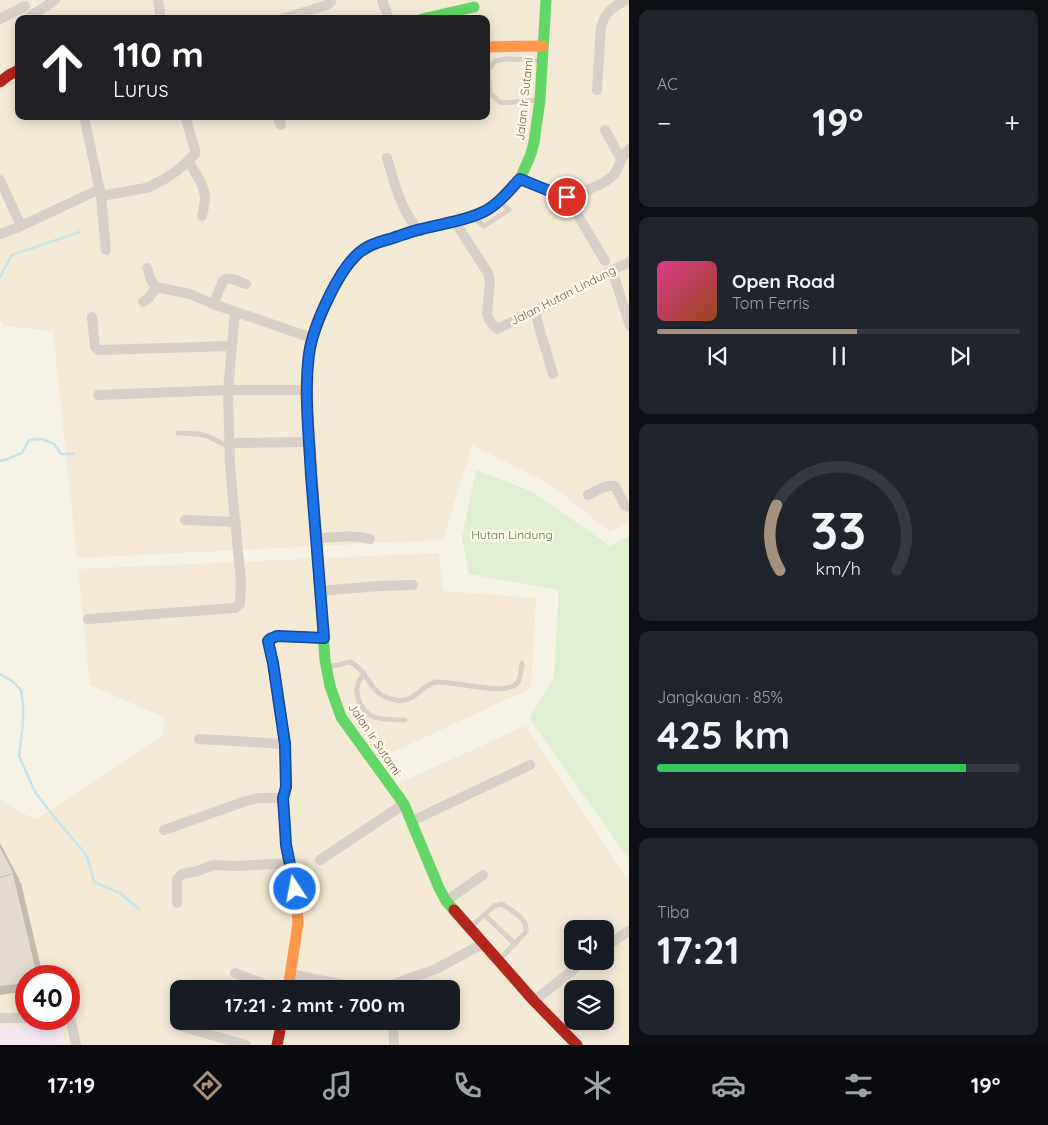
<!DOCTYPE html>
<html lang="id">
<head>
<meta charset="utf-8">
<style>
	:root { --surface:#171b24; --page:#20242c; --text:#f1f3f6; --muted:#9ea1a6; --line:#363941; --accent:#a4907d }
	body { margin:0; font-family:Quicksand,sans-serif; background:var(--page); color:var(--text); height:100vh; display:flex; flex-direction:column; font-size:19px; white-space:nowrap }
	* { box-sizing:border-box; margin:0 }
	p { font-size:16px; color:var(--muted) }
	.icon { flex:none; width:28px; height:28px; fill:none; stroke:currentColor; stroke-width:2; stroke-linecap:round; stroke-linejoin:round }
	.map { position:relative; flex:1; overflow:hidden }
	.sheet { display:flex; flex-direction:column; gap:10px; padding:10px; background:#0d0f14; width:419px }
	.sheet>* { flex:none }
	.banner { position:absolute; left:15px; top:15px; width:475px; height:105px; border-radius:10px; box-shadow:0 2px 12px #0003; background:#202124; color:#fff; overflow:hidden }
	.controls { position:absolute; left:564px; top:920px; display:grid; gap:10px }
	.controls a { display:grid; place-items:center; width:50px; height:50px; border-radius:10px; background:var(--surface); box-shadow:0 2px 12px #0003; font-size:25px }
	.speed { position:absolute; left:15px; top:965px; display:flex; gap:10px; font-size:25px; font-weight:700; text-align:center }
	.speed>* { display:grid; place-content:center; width:65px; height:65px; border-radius:50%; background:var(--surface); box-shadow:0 2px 12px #0003; line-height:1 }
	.speed .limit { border:8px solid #d22; background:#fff; color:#111 }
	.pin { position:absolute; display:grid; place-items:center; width:42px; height:42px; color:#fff; margin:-21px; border:2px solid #fff; border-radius:50%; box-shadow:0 1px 5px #0007 }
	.me { position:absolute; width:55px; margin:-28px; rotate:349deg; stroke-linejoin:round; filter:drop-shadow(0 0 4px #0008) }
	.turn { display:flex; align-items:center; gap:18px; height:105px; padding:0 15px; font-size:22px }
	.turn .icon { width:65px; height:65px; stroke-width:2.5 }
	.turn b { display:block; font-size:35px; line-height:42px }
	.big { font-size:38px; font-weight:700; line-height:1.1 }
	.sheet .widget { flex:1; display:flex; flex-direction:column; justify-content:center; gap:8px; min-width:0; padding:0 18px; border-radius:10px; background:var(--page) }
	.sheet .dial { align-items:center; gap:0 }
	.dial svg { height:130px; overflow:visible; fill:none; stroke:var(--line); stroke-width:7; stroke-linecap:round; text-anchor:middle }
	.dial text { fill:var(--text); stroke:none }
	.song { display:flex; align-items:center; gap:15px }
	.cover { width:60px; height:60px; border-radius:8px; background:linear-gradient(135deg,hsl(330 70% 55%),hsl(20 70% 35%)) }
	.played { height:5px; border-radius:2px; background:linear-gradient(90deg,var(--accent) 55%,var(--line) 55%) }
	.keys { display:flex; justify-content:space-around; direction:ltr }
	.heat { display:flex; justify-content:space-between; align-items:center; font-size:28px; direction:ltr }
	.charge { height:8px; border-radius:4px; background:linear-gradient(90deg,#34c759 85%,var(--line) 0) }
	.trip { position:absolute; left:170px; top:980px; width:290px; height:50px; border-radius:10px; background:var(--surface); box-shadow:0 2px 12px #0003; font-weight:700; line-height:50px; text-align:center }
	.dock { display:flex; height:80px; justify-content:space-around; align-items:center; background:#090b0e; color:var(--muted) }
	.dock .icon { width:35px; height:35px }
	.dock .selected { color:var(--accent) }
	.dock b { font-size:22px; color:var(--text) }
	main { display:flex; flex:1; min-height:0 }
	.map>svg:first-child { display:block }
	.residential { fill:#f3e9d5; fill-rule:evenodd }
	.education { fill:#f4e6f1 }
	.green { fill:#dfefcf }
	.shadow { fill:#0003 }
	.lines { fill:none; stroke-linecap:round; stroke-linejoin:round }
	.stream { stroke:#c7e3e8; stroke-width:2.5 }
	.building { fill:#e4dacd }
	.lane { stroke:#d8d0c8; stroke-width:5 }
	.street { stroke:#d8d0c8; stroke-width:10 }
	.fast { stroke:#63d668; stroke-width:11 }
	.slow { stroke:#ff974d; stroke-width:11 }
	.jam { stroke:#b3261e; stroke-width:11 }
	.route-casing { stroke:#114b97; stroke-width:12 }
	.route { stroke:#1a73e8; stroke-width:9 }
	.labels { text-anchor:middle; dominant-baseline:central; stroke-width:5; stroke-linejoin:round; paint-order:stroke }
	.street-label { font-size:12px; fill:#775c45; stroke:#fff8e7 }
	.park-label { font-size:12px; fill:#497e3b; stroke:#fff8e7 }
</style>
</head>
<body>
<main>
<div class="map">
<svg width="630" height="1045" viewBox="0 0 630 1045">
	<rect width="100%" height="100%" fill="#f7f2e6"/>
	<!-- residential -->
	<path class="residential" d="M0,0H629V522L610,532L550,484L472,445L443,540L77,558L53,331L4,326L0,320ZM19,19H486V116H19Z
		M439,553L443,591L536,598L531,688L378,759L395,785L525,726L629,883V1045H0V800L35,820L163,735L165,718L90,685L78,569ZM572,929H605V961H572ZM26,976H69V1019H26ZM179,989H451V1021H179ZM572,989H605V1021H572Z"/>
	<!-- education -->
	<path class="education" d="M0,1025L63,1027L62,1045H0Z"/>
	<!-- green -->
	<path class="green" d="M476,470L533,492L610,546L629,536V859L529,718L554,677L559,590L469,574L462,538Z"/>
	<!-- shadow -->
	<path class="shadow" d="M0,843L20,881H19L21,883L43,976H26V991L0,995Z"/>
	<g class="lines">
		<!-- stream -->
		<path class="stream" d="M0,277L12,255L80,232
			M0,461L5,460L22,453L29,440L42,439L54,444L61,454H74
			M0,674L12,681L21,690L23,704V723L19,756L35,792L52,814L87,856L94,882L120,893L139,909"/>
	</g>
	<!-- building -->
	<path class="building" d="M0,847L13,873L0,877Z
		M13,874L37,976H26V983L0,986V878Z"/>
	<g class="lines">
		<!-- lane -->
		<path class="lane" d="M537,100L501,103L490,93L488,70L495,61L507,59L539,60
			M474,218L484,226L509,210L502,203
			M178,433L199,434L207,436L229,447
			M329,667L350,662C371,672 366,694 395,700C414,704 423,684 436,682C452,680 509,698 518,682C521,677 521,669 522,663
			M364,673C362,677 359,680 358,684C354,695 362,713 374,717C383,720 395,720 405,720
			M485,915L515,944
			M472,926L494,906L502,904C512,911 528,918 526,932L501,958"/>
		<!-- street -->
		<path class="street" d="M158,0L161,19
			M382,0L389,19
			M0,19L25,6
			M32,19L31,16L55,0
			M282,19L327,5L331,2V0
			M597,90L601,27C605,12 613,7 626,0
			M84,116L101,196L106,250
			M277,116L281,125
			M605,130L621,159
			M387,158C395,183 400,209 418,230
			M188,161C195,172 205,186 205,199C205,204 203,210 202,216
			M520,179L562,197H567L573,196C585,190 608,184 615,173C620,165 621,154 630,149
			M0,180L21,226
			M101,196L146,188C164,181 182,168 195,154V150L185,116
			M567,197L605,261
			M455,222L488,273L490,282L487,313L489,320L497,329L556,301L612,270L630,262
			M0,234L21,226L100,189
			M147,268L151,280L156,287
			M612,270L630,326
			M143,302L149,298L156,287L161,288L190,294L213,304L312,338
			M213,304L223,281C229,275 239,282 246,284
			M535,311L540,331L553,374
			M92,317L95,347L99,350L231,346
			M98,395L228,390H306
			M230,443L309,442
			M588,495C596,491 606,484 615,486L625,506L630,507
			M185,520L236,522
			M316,538C335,538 351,534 370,539
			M320,591L379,586L413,585
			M88,619L235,608L240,604L241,582L230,467L228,390L235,312
			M199,739L285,744
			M412,821L530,765
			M164,830L246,801L259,798H283
			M320,860L404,804
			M446,901L483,875
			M177,903V879L182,874L198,871L213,865L236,866L290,863
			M605,947L630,930
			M235,973L276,989
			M291,974C321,980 353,989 385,987V989
			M385,987L436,969L484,943
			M534,1001L584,961
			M0,1018H26
			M69,1018L71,1021L76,1045
			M393,1021L394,1045
			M177,1025L246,1045"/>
		<!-- fast -->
		<path class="fast" d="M422,19L474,7
			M340,277L348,265L359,253L376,243L421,229L455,222L485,211L499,201L520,179L531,154L534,142L540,100L546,0
			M323,633L325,660L330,686L341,717L404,804L439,888L446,901L454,910"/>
		<!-- slow -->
		<path class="slow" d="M486,47L543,46
			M323,633L306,390C307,373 307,355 312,339C319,317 329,296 340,277
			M285,791L283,798L286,845L297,906L298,923L288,989"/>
		<!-- jam -->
		<path class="jam" d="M0,82L9,75L19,70
			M285,791L286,787L285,744L273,663L268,641L277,636L323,638
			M454,910L534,1001L577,1045
			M277,1045L282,1021"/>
	</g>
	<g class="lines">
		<!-- route casing -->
		<g class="route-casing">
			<path id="route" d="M295,889L286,845L285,828L283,798L286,787L285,744L273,663L268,641L270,639L277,636L324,638C320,583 315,529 311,475C309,435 304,394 309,354C313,326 340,264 364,249C373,243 383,241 393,238C402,235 412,231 422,229C443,223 467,221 487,210C501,202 509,190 520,179L562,196L567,197"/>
		</g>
		<!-- route -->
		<use href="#route" class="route"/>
	</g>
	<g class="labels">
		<!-- street labels -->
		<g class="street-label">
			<text transform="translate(524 99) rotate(-84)">Jalan Ir Sutami</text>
			<text transform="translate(563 295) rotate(-27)">Jalan Hutan Lindung</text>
			<text transform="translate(375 739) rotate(56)">Jalan Ir Sutami</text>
		</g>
		<!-- park labels -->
		<g class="park-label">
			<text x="512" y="534">Hutan Lindung</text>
		</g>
	</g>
</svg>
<div class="controls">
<a><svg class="icon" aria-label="sound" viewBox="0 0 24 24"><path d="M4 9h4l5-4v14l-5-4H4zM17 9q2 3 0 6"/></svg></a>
<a><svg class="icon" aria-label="layers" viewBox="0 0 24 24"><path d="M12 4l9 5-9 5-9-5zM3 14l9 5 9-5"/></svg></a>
</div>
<div class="speed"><div class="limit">40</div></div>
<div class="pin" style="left:567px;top:197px;background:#d93025"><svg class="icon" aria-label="arrive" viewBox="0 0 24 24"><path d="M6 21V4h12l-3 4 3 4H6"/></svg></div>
<svg class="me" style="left:295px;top:889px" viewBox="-20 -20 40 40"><circle r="17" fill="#1a73e8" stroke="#fff" stroke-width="3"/><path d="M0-11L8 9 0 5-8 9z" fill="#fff"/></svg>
<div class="trip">17:21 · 2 mnt · 700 m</div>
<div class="banner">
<div class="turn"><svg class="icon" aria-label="ahead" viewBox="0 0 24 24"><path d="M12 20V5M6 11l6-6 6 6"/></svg><div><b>110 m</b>Lurus</div></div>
</div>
</div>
<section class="sheet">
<div class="widget"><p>AC</p>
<div class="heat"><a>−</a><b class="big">19°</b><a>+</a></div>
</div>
<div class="widget">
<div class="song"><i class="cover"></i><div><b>Open Road</b><p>Tom Ferris</p></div></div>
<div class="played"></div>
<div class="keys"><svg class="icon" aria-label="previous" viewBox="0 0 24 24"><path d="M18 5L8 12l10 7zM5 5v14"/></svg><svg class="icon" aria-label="pause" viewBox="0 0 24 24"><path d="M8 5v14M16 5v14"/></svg><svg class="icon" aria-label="next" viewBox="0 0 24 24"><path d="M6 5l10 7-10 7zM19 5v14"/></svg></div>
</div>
<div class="widget dial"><svg viewBox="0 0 100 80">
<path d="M14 69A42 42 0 1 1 86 69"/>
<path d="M14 69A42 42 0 0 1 12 29" stroke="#a4907d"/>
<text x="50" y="56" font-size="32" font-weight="700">33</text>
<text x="50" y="72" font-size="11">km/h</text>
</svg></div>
<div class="widget"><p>Jangkauan · 85%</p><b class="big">425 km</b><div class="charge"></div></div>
<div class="widget"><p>Tiba</p><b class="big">17:21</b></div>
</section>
</main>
<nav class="dock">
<b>17:19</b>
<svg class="icon selected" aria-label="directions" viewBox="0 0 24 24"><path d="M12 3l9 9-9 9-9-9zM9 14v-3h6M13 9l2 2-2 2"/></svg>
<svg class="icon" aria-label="music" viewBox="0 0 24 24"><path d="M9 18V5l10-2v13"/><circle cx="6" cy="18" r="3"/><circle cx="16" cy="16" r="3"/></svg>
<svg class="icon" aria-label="phone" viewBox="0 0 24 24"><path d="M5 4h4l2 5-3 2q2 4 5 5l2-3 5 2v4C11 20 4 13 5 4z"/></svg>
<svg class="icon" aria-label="climate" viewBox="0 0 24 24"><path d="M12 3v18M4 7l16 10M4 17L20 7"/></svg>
<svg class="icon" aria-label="car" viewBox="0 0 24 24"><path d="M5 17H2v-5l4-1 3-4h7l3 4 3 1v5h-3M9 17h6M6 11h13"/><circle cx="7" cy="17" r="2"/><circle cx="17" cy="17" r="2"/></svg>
<svg class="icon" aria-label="filters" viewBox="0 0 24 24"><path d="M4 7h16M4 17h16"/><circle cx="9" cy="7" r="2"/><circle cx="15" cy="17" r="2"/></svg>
<b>19°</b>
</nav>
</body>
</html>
